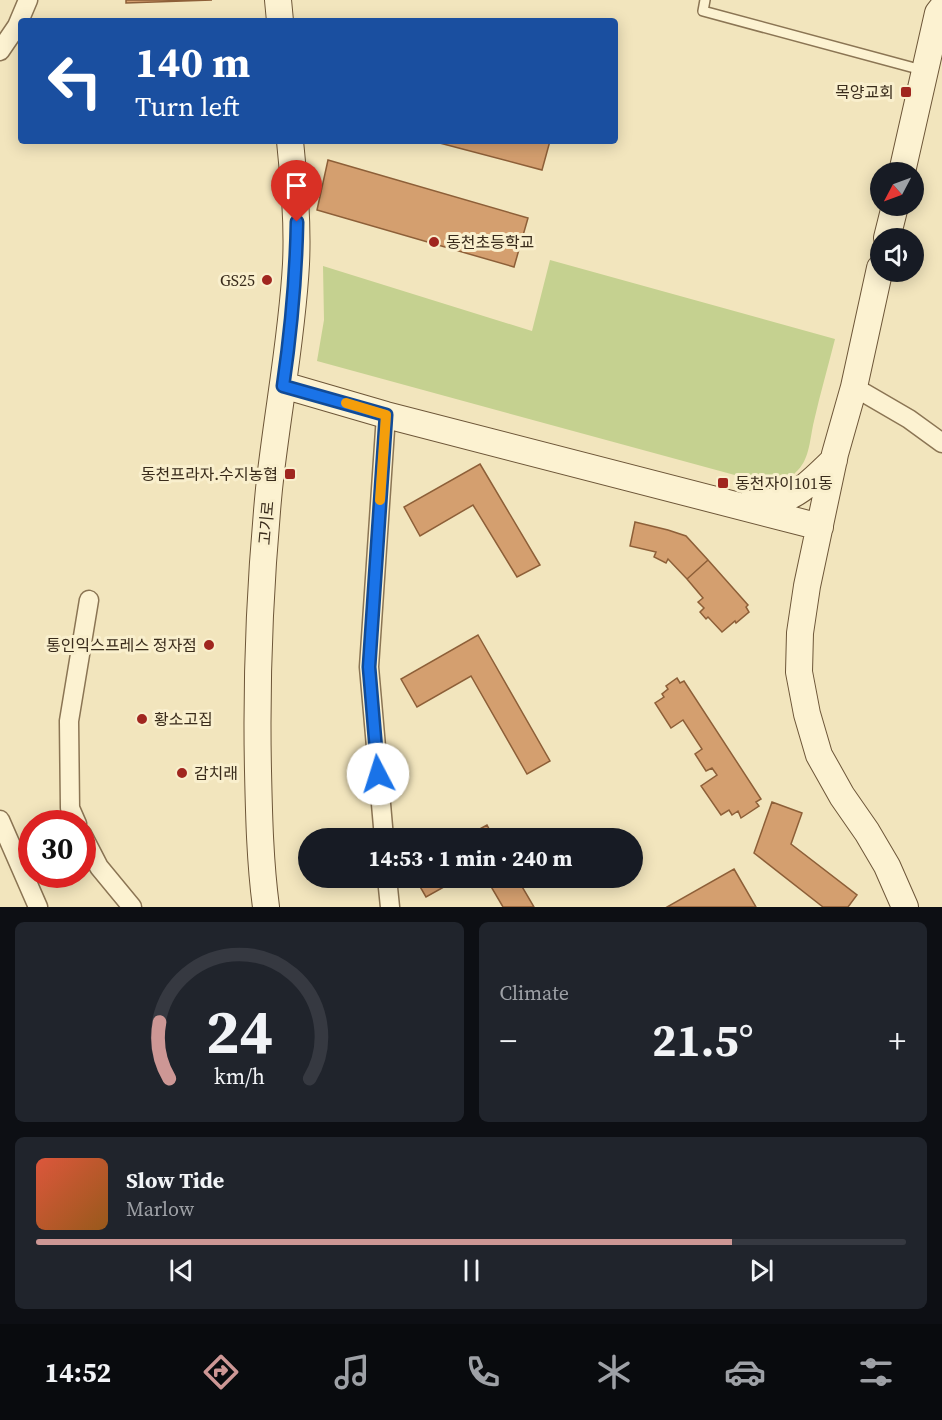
<!DOCTYPE html>
<html lang="en">
<head>
<meta charset="utf-8">
<style>
	:root { --surface:#171b24; --page:#20242c; --text:#f1f3f6; --muted:#9ea1a6; --line:#363941; --accent:#cd9795 }
	body { margin:0; font-family:"Source Serif 4","Noto Sans KR",serif; background:var(--page); color:var(--text); height:100vh; display:flex; flex-direction:column; font-size:22px; white-space:nowrap }
	* { box-sizing:border-box; margin:0 }
	p { font-size:20px; color:var(--muted) }
	.icon { flex:none; width:33px; height:33px; fill:none; stroke:currentColor; stroke-width:2; stroke-linecap:round; stroke-linejoin:round }
	.map { position:relative; height:907px; overflow:hidden }
	.details { display:flex; flex-direction:column; gap:15px; padding:15px; background:#0d0f14; flex:1 }
	.details>* { flex:none }
	.guide { position:absolute; left:18px; top:18px; width:600px; height:126px; border-radius:6px; box-shadow:0 3px 15px #0003; background:#1a4fa0; color:#fff; overflow:hidden }
	.needle { width:39px; rotate:229deg }
	.fabs { position:absolute; left:870px; top:162px; display:grid; gap:12px }
	.fabs a { display:grid; place-items:center; width:54px; height:54px; border-radius:50%; background:var(--surface); box-shadow:0 3px 15px #0003; font-size:30px }
	.speed { position:absolute; left:18px; top:810px; display:flex; gap:12px; font-size:30px; font-weight:700; text-align:center }
	.speed>* { display:grid; place-content:center; width:78px; height:78px; border-radius:50%; background:var(--surface); box-shadow:0 3px 15px #0003; line-height:1 }
	.speed .limit { border:9px solid #d22; background:#fff; color:#111 }
	.pin { position:absolute; display:grid; place-items:center; width:51px; height:51px; color:#fff; margin:-62px -26px; border-radius:50% 50% 50% 0; rotate:-45deg; box-shadow:0 0 6px #0007 }
	.pin .icon { rotate:45deg }
	.me { position:absolute; width:66px; margin:-33px; rotate:355deg; stroke-linejoin:round; filter:drop-shadow(0 0 4px #0008) }
	.turn { display:flex; align-items:center; gap:21px; height:126px; padding:0 18px; font-size:27px }
	.turn .icon { width:78px; height:78px; stroke-width:2.5 }
	.turn b { display:block; font-size:42px; line-height:51px }
	.big { font-size:45px; font-weight:700; line-height:1.1 }
	.details .card { flex:1; display:flex; flex-direction:column; justify-content:center; gap:9px; min-width:0; padding:0 21px; border-radius:9px; background:var(--page) }
	.details .dial { align-items:center; gap:0 }
	.dial svg { height:156px; overflow:visible; fill:none; stroke:var(--line); stroke-width:7; stroke-linecap:round; text-anchor:middle }
	.dial text { fill:var(--text); stroke:none }
	.song { display:flex; align-items:center; gap:18px }
	.cover { width:72px; height:72px; border-radius:9px; background:linear-gradient(135deg,hsl(10 70% 55%),hsl(30 70% 35%)) }
	.played { height:6px; border-radius:3px; background:linear-gradient(90deg,var(--accent) 80%,var(--line) 80%) }
	.keys { display:flex; justify-content:space-around; direction:ltr }
	.heat { display:flex; justify-content:space-between; align-items:center; font-size:33px; direction:ltr }
	.details .tiles { flex:1; display:grid; gap:15px; grid-template-columns:1fr 1fr }
	.card:last-child { grid-column:span 2 }
	.trip { position:absolute; left:298px; top:828px; width:345px; height:60px; border-radius:30px; background:var(--surface); box-shadow:0 3px 15px #0003; font-weight:700; line-height:60px; text-align:center }
	.dock { display:flex; height:96px; justify-content:space-around; align-items:center; background:#090b0e; color:var(--muted) }
	.dock .icon { width:42px; height:42px }
	.dock .on { color:var(--accent) }
	.dock b { font-size:27px; color:var(--text) }
	.map>svg:first-child { display:block }
	.green { fill:#c5d190 }
	.building { fill:#d49f6f; stroke:#8d5f38; stroke-width:1.5 }
	.lines { fill:none; stroke-linecap:round; stroke-linejoin:round }
	.lane-casing { stroke:#8b7554; stroke-width:12 }
	.street-casing { stroke:#8b7554; stroke-width:21 }
	.secondary-casing { stroke:#6d5638; stroke-width:28 }
	.lane { stroke:#fcf2d1; stroke-width:9 }
	.street { stroke:#fcf2d1; stroke-width:18 }
	.secondary { stroke:#fcf2d1; stroke-width:26 }
	.route-casing { stroke:#114b97; stroke-width:15 }
	.route { stroke:#1a73e8; stroke-width:10 }
	.slow { stroke:#f59e0b; stroke-width:10 }
	.poi-dot { fill:#a0261f; stroke:#f9efcd; stroke-width:2 }
	.labels { text-anchor:middle; dominant-baseline:central; stroke-width:6; stroke-linejoin:round; paint-order:stroke }
	.poi-label { font-size:16px; fill:#392b1b; stroke:#f9efcd; text-anchor:end }
	.street-label { font-size:16px; fill:#392b1b; stroke:#f9efcd }
</style>
</head>
<body>
<div class="map">
<svg width="942" height="907" viewBox="0 0 942 907">
	<rect width="100%" height="100%" fill="#f2e5bd"/>
	<!-- green -->
	<path class="green" d="M550,260L835,339C828,367 820,394 814,421C810,437 810,458 798,470C788,481 778,482 764,483L317,361L324,320L323,266L532,331Z"/>
	<!-- building -->
	<path class="building" d="M126,0H212L126,3Z
		M432,141H550L542,170Z
		M328,160L528,218L514,267L317,210Z
		M480,464L540,565L517,577L473,505L420,536L404,507Z
		M635,522L668,530L686,536L708,560L687,579L668,559L666,563L654,557L656,552L630,546Z
		M708,560L748,605L746,607L749,612L736,623L735,621L722,632L708,617L706,619L700,612L704,608L698,602L703,598L687,579Z
		M478,635L550,761L527,774L471,676L417,707L401,679Z
		M677,678L680,683L684,681L761,799L756,802L759,806L741,818L738,811L732,815L729,810L721,815L701,786L717,775L712,768L706,771L695,754L702,749L683,720L671,728L655,703L664,697L662,694L668,689L666,686Z
		M772,802L802,813L791,844L857,895L848,907H823L754,853Z
		M487,825L494,838H463Z
		M734,869L756,907H667Z
		M415,878H460L426,897Z
		M486,878H517L534,907H503Z"/>
	<g class="lines">
		<!-- lane casing -->
		<g class="lane-casing">
			<path id="lane" d="M705,0L703,11L922,70"/>
		</g>
		<!-- street casing -->
		<g class="street-casing">
			<path id="street" d="M0,51L17,26L28,0
				M854,387L909,419L942,443
				M0,820L38,907
				M77,824L70,808L69,721L89,600
				M82,834L99,867L132,907
				M384,838L369,667L386,415
				M387,878L390,907"/>
		</g>
		<!-- secondary casing -->
		<g class="secondary-casing">
			<path id="secondary" d="M278,0L280,21
				M902,172L938,13L942,8
				M887,238L895,206
				M880,268L854,387L835,454L807,586L800,633L799,672L807,714L819,755L842,796L867,832L887,866L905,907
				M283,385L386,415L820,527
				M749,504C761,503 772,503 783,499C803,492 819,474 834,460
				M266,907C260,862 259,816 258,771C256,677 260,583 269,489C277,414 292,339 296,264C298,222 294,182 290,141"/>
		</g>
		<!-- lane -->
		<use href="#lane" class="lane"/>
		<!-- street -->
		<use href="#street" class="street"/>
		<!-- secondary -->
		<use href="#secondary" class="secondary"/>
	</g>
	<g class="lines">
		<!-- route casing -->
		<g class="route-casing">
			<path id="route" d="M297,222C296,277 291,331 283,386L386,415L369,667L378,774"/>
		</g>
		<!-- route -->
		<use href="#route" class="route"/>
		<!-- slow -->
		<path class="slow" d="M346,403L386,415L380,500"/>
	</g>
	<!-- markers -->
	<g class="poi-dot">
		<rect x="900" y="86" width="12" height="12" rx="3"/>
		<circle cx="434" cy="242" r="6"/>
		<circle cx="267" cy="280" r="6"/>
		<rect x="284" y="468" width="12" height="12" rx="3"/>
		<rect x="717" y="477" width="12" height="12" rx="3"/>
		<circle cx="209" cy="645" r="6"/>
		<circle cx="142" cy="719" r="6"/>
		<circle cx="182" cy="773" r="6"/>
	</g>
	<g class="labels">
		<!-- poi labels -->
		<g class="poi-label">
			<text x="894" y="92">목양교회</text>
			<text x="446" y="242" text-anchor="start">동천초등학교</text>
			<text x="255" y="280">GS25</text>
			<text x="278" y="474">동천프라자.수지농협</text>
			<text x="735" y="483" text-anchor="start">동천자이101동</text>
			<text x="197" y="645">통인익스프레스 정자점</text>
			<text x="154" y="719" text-anchor="start">황소고집</text>
			<text x="194" y="773" text-anchor="start">감치래</text>
		</g>
		<!-- street labels -->
		<g class="street-label">
			<text transform="translate(266 523) rotate(-85)">고기로</text>
		</g>
	</g>
</svg>
<div class="fabs">
<a><svg class="needle" viewBox="-14 -14 28 28"><path d="M0-13l5 13h-10z" fill="#e53935"/><path d="M0 13l5-13h-10z" fill="#9ea1a6"/></svg></a>
<a><svg class="icon" aria-label="sound" viewBox="0 0 24 24"><path d="M4 9h4l5-4v14l-5-4H4zM17 9q2 3 0 6"/></svg></a>
</div>
<div class="speed"><div class="limit">30</div></div>
<div class="pin" style="left:297px;top:222px;background:#d93025"><svg class="icon" aria-label="arrive" viewBox="0 0 24 24"><path d="M6 21V4h12l-3 4 3 4H6"/></svg></div>
<svg class="me" style="left:378px;top:774px" viewBox="-20 -20 40 40"><circle r="19" fill="#fff"/><path d="M0-13L10 11 0 6-10 11z" fill="#1a73e8"/></svg>
<div class="trip">14:53 · 1 min · 240 m</div>
<div class="guide">
<div class="turn"><svg class="icon" aria-label="left" viewBox="0 0 24 24"><path d="M17 20v-9H6M10 6l-5 5 5 5"/></svg><div><b>140 m</b>Turn left</div></div>
</div>
</div>
<section class="details">
<div class="tiles">
<div class="card dial"><svg viewBox="0 0 100 80">
<path d="M14 69A42 42 0 1 1 86 69"/>
<path d="M14 69A42 42 0 0 1 9 40" stroke="#cd9795"/>
<text x="50" y="56" font-size="32" font-weight="700">24</text>
<text x="50" y="72" font-size="11">km/h</text>
</svg></div>
<div class="card"><p>Climate</p>
<div class="heat"><a>−</a><b class="big">21.5°</b><a>+</a></div>
</div>
<div class="card">
<div class="song"><i class="cover"></i><div><b>Slow Tide</b><p>Marlow</p></div></div>
<div class="played"></div>
<div class="keys"><svg class="icon" aria-label="previous" viewBox="0 0 24 24"><path d="M18 5L8 12l10 7zM5 5v14"/></svg><svg class="icon" aria-label="pause" viewBox="0 0 24 24"><path d="M8 5v14M16 5v14"/></svg><svg class="icon" aria-label="next" viewBox="0 0 24 24"><path d="M6 5l10 7-10 7zM19 5v14"/></svg></div>
</div>
</div>
</section>
<nav class="dock">
<b>14:52</b>
<svg class="icon on" aria-label="directions" viewBox="0 0 24 24"><path d="M12 3l9 9-9 9-9-9zM9 14v-3h6M13 9l2 2-2 2"/></svg>
<svg class="icon" aria-label="music" viewBox="0 0 24 24"><path d="M9 18V5l10-2v13"/><circle cx="6" cy="18" r="3"/><circle cx="16" cy="16" r="3"/></svg>
<svg class="icon" aria-label="phone" viewBox="0 0 24 24"><path d="M5 4h4l2 5-3 2q2 4 5 5l2-3 5 2v4C11 20 4 13 5 4z"/></svg>
<svg class="icon" aria-label="climate" viewBox="0 0 24 24"><path d="M12 3v18M4 7l16 10M4 17L20 7"/></svg>
<svg class="icon" aria-label="car" viewBox="0 0 24 24"><path d="M5 17H2v-5l4-1 3-4h7l3 4 3 1v5h-3M9 17h6M6 11h13"/><circle cx="7" cy="17" r="2"/><circle cx="17" cy="17" r="2"/></svg>
<svg class="icon" aria-label="filters" viewBox="0 0 24 24"><path d="M4 7h16M4 17h16"/><circle cx="9" cy="7" r="2"/><circle cx="15" cy="17" r="2"/></svg>
</nav>
</body>
</html>
